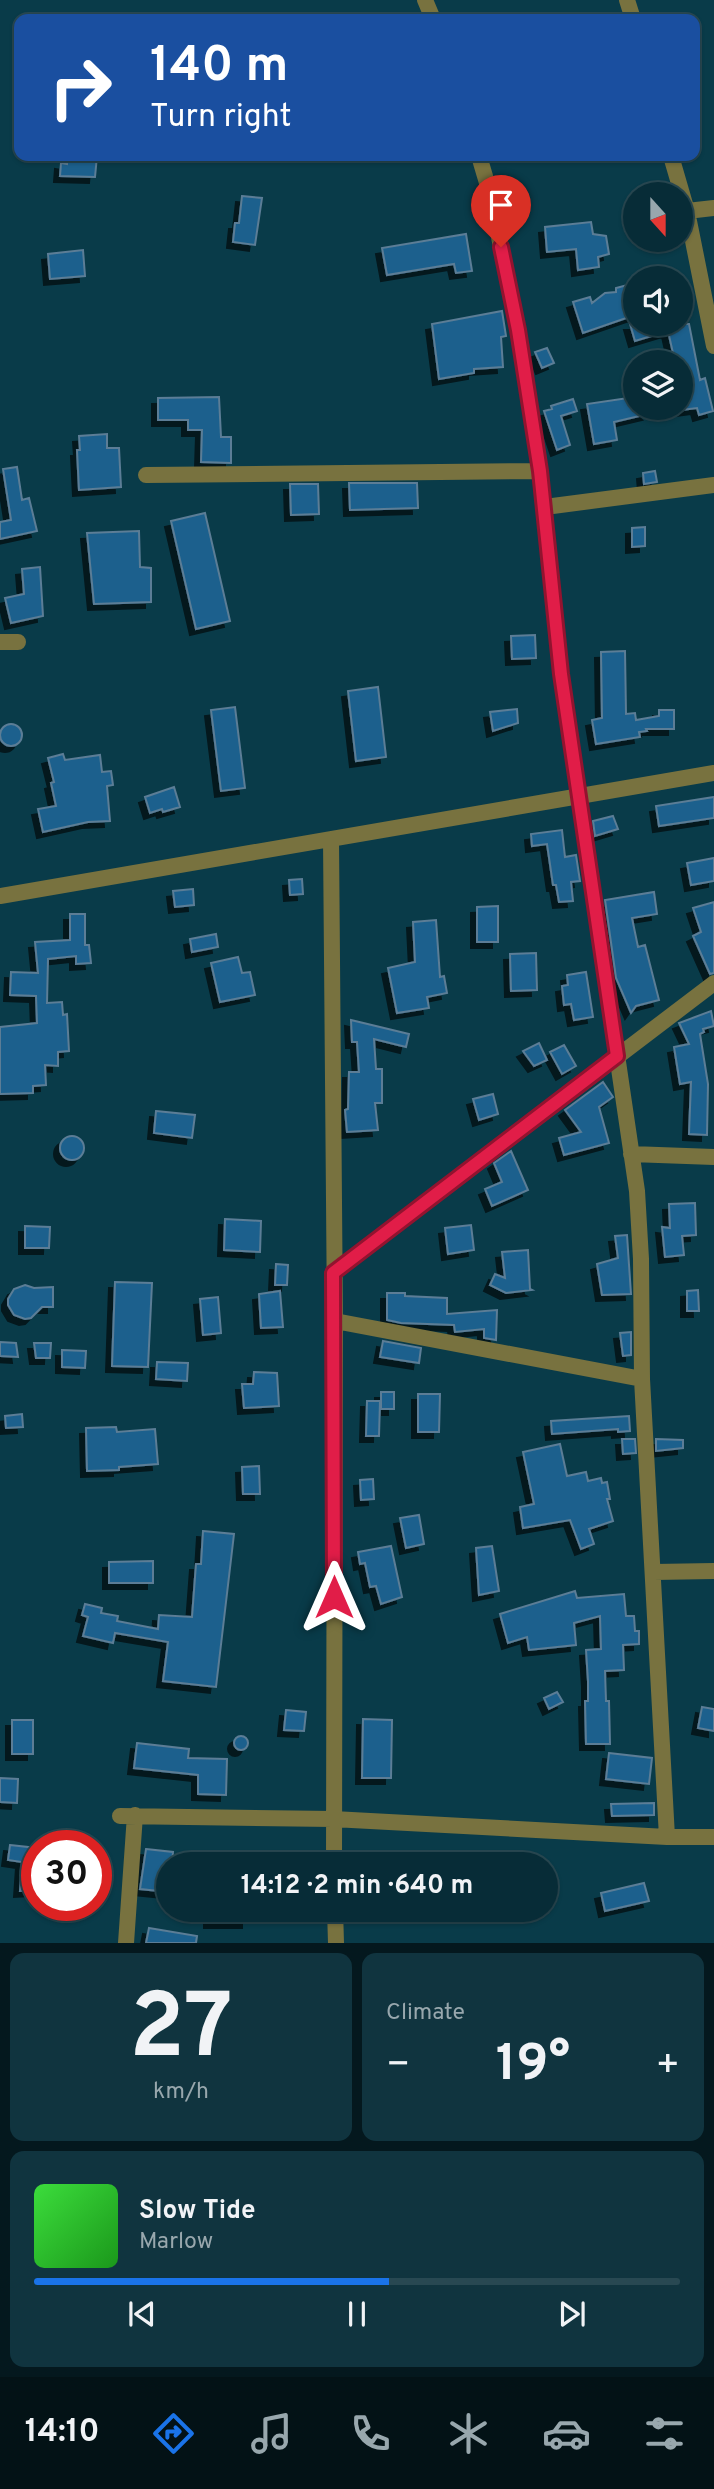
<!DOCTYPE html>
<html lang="en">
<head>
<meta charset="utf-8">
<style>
	:root { --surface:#072c37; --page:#10343f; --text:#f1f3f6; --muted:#98a7ad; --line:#284852; --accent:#1a73e8 }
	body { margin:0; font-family:Overpass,sans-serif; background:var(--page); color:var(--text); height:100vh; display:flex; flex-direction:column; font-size:26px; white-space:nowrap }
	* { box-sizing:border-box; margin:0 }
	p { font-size:23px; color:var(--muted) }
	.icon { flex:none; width:38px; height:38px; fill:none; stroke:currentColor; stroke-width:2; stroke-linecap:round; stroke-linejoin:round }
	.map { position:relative; height:1943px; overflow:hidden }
	.sheet { display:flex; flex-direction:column; gap:10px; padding:10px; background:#04181e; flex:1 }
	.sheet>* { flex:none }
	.banner { position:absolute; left:14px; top:14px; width:686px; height:147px; border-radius:14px; box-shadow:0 2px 5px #0004,0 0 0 2px var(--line); background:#1a4fa0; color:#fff; overflow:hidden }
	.needle { width:46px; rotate:159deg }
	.controls { position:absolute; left:623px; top:182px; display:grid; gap:14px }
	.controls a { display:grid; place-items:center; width:70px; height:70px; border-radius:50%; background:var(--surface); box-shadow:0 2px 5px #0004,0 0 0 2px var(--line); font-size:35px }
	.speed { position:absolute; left:21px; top:1830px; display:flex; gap:14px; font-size:35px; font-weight:700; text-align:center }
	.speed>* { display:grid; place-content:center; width:91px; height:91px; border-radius:50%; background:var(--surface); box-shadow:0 2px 5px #0004,0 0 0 2px var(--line); line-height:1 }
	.speed .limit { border:10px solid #d22; background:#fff; color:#111 }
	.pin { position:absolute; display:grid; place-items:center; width:60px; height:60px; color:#fff; margin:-72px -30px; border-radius:50% 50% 50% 0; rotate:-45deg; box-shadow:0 0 7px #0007 }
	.pin .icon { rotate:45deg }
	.me { position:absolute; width:77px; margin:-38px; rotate:0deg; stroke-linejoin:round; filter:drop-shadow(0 0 5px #0008) }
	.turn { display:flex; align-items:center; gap:24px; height:147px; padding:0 21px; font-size:32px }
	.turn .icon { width:91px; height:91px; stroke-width:2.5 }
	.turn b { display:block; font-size:49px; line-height:60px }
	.big { font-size:52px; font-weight:700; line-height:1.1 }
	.sheet .card { flex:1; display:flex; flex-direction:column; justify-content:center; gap:10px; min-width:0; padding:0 24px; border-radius:14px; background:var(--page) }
	.sheet .dial { align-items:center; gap:0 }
	.dial b { font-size:91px; line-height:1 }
	.song { display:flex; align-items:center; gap:21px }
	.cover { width:84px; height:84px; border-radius:10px; background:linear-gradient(135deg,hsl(120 70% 55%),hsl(120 70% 35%)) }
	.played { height:7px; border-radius:4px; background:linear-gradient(90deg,var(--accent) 55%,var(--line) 55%) }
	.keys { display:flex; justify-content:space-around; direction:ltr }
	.heat { display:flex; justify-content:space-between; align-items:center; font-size:38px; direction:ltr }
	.sheet .tiles { flex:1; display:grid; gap:10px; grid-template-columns:1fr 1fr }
	.card:last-child { grid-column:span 2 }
	.trip { position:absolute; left:156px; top:1852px; width:402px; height:70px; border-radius:35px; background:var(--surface); box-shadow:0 2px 5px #0004,0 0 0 2px var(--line); font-weight:700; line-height:70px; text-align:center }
	.tabs { display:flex; height:112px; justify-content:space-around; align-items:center; background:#031216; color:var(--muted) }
	.tabs .icon { width:49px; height:49px }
	.tabs .selected { color:var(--accent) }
	.tabs b { font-size:32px; color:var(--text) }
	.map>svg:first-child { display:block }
	.building { fill:#1c618d; stroke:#5b7d96; stroke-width:2; filter:url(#shadow) }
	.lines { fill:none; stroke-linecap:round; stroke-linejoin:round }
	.minor { stroke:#78723f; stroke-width:16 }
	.route-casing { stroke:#92132f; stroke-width:18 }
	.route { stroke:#e11d48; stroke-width:12 }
</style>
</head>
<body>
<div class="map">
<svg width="714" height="1943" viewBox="0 0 714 1943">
	<defs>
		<filter id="shadow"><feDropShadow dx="-6" dy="6" stdDeviation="0" flood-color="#0009"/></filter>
	</defs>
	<rect width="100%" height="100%" fill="#093b49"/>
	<!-- building -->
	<path class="building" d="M67,156H97L95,177L60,176L61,163L67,164Z
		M242,196L262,198L255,245L233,242L235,223H239Z
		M591,222L593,234L606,236L609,254L598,257L599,267L578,270L576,249L547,252L545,227Z
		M466,234L472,271L456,273L454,264L387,275L382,248Z
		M83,250L85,276L50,279L48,254Z
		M635,283V315L583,333L573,302L590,297L592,303L605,293L616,292V288Z
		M502,311L506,336L501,337L503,367L474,369V373L439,379L432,324Z
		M630,324H689L700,380L705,378L713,411L699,415L697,408L681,410V362H675L668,331L635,341Z
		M547,348L554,363L542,368L535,352Z
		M219,397L221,437H231V463L201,462L202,430H188V420H158V398Z
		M628,398L635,402V408H641L648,414L614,422L617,440L594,444L587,404Z
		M573,399L577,411L561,416L570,445L557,450L544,411L552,409L551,406Z
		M107,434V448H119L121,487L79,490L77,450H80L79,436Z
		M17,467L22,500L29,498L37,531L0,539V522L11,520L3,469Z
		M655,471L657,482L644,484L643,473Z
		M349,483H417L418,508L350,510Z
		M290,484H318L319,514L291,515Z
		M205,513L230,621L196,629L171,521Z
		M645,527V546L632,547V528Z
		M139,531L140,567L151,568V602L94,604L87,533Z
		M40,567L43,616L11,623L5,598L24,594L22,569Z
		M535,635L536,658L512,659L511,636Z
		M625,651L626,714L635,713L636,720L659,716V710H674V729H646L647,731L639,732L640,737L596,744L592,720L602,718L601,652Z
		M378,687L386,757L356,761L348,691Z
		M235,707L245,788L221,791L211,710Z
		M517,709L518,723L493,731L490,712Z
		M0 735a11 11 0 1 1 22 0a11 11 0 1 1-22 0Z
		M63,754L65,760L100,755L102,772L111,771L113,785L107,786L110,821L88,822L43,832L38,809L56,806L51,783L54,782L48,758Z
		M174,787L180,807L163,812L162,809L150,813L145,797Z
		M714,797V818L659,826L656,806Z
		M613,816L618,829L595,836L593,821Z
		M562,830L565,857L576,855L580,881L571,882L573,901L559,902L556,885H553L547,844L532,846L531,834Z
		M714,858V881L691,885L687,863Z
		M302,879L303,894L290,895L289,880Z
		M193,889L194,905L175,907L173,891Z
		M654,892L657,914L632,918L638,947L645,945L659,1000L636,1006L631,1013L616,978L605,900Z
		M714,902V973L710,974L693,936L701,932L693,908Z
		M498,906V942H477V907Z
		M70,914H85V945H89L91,963L76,964V956L48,959L47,1003L62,1002L63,1015L67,1014L69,1051L58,1052V1066L45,1065L46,1085L33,1086V1093L0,1094V1027L37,1023L36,996L10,995L11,972L38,973L35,942L70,940Z
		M436,920L440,977L444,976L447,993L427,997L429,1008L397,1013L388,968L415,962L413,922Z
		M216,934L218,947L192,952L190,939Z
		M536,953L537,990L511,991L510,954Z
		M238,957L242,973L250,972L255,995L220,1002L211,963Z
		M586,972L593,1017L574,1020L571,1004L564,1005L562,986L568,985L567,975Z
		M711,1011L714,1026L703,1029L704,1032L700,1034L708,1084L707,1135L689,1134L691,1082L680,1084L674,1047L689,1044L679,1023Z
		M351,1020L409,1034L406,1047L374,1039L376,1069H382V1103H375L378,1130L347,1132L345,1110L348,1109L349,1072H359L357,1042H352Z
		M539,1043L547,1060L534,1066L523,1051Z
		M564,1045L576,1066L562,1074L550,1052Z
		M603,1082L613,1097L599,1107L609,1143L564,1155L559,1138L581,1132L565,1110Z
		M493,1094L498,1114L479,1120L473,1099Z
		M156,1111L195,1115L192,1138L154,1133Z
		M60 1148a12 12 0 1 1 24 0a12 12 0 1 1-24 0Z
		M511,1151L528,1190L492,1206L485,1189L502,1182L494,1163Z
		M695,1203L696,1235L682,1236L684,1255L665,1257L662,1227L670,1228L669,1204Z
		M225,1219L261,1221L260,1252L224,1250Z
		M471,1225L474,1250L448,1254L445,1228Z
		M25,1226L50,1227L49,1248H25Z
		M627,1235L631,1294L602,1295L597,1264L618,1258L615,1236Z
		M528,1250L530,1289L532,1290L506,1293L490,1285L495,1274L505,1278L502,1252Z
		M276,1264L288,1265L287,1285H275Z
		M115,1282L152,1283L148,1367L112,1366Z
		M25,1285L34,1288L53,1287V1307H42L31,1318L25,1319L14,1315L8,1305V1299L14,1289Z
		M698,1290L699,1311H687V1291Z
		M280,1291L283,1327L261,1328L259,1294Z
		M387,1293H405V1296L447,1298V1314L497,1310L496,1340L484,1338V1329L455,1332L454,1325L401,1323L387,1320Z
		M218,1297L221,1333L203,1335L200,1299Z
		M631,1332V1355L623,1356L620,1333Z
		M383,1341L421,1348L419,1363L380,1357Z
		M0,1342L16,1343L18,1357L0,1356Z
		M34,1343H51L50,1358H36Z
		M62,1350L86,1351L85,1368L62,1367Z
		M157,1362L188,1363L187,1381L156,1379Z
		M254,1372L277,1373L279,1406L244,1408L242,1384H253Z
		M381,1392H394V1409H381Z
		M418,1394H440L439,1432H418Z
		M367,1401H380L379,1436H366Z
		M22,1414L23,1427L6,1428L5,1416Z
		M629,1416L630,1431L618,1432V1429L552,1434L551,1421Z
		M116,1427L117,1432L155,1429L158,1464L119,1467V1470L87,1471L86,1428Z
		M622,1439H635L636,1453L623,1454Z
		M656,1439L683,1440V1448L656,1451Z
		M560,1444L567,1476L586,1472L588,1481L601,1478L602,1483L607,1482L610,1499H607L613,1521L589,1529L594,1544L581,1549L570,1520L523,1528L520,1507L534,1504L523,1452Z
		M259,1466L260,1494H243L242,1467Z
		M373,1479L374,1499L361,1500L360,1480Z
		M419,1515L424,1544L406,1548L400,1518Z
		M203,1531L234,1534L216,1687L163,1681L168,1642L115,1633L113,1643L83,1636L88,1617L82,1615L85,1604L102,1608L101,1613L118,1616L117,1621L158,1629L159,1615L192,1617L196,1564H201Z
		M391,1546L402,1597L381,1604L376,1586L370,1587L365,1563L360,1564L358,1552Z
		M492,1546L499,1591L479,1595L476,1548Z
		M153,1561V1583H109V1562Z
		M575,1591L577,1598L624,1594L626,1616H634L635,1631H639V1644L623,1645L624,1670L605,1671L606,1701H609L610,1744H586L585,1701H588V1681L586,1650L601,1649L600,1616L574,1623L576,1645L529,1650L527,1637L508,1643L500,1614Z
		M557,1692L563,1702L549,1709L544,1698Z
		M702,1707L714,1709V1731L698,1728Z
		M286,1710L306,1712L304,1731L284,1730Z
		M363,1719L392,1720L391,1778H362Z
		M12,1720H33V1754H12Z
		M234 1743a7 7 0 1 1 14 0a7 7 0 1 1-14 0Z
		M137,1743L189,1749L188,1758L227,1759L226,1795L198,1794V1775L134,1768Z
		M609,1753L652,1758L649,1784L606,1779Z
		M0,1778L18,1779L17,1803L0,1802Z
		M654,1803V1815L612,1816L611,1804Z
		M10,1845L37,1848V1890L20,1891L22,1862L8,1860Z
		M146,1849L173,1852L172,1864H168V1892L140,1889Z
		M644,1883L649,1901L605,1911L601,1893Z
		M210,1909H248V1922H210Z
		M149,1928L197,1936L196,1943H146Z"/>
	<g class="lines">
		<!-- minor -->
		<path class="minor" d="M425,0L433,19
			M627,0L633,19
			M479,156L490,193L518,330L540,471L561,674L637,1191L641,1259L642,1379L667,1837
			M671,156L687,211L714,346
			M687,211L714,208
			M146,475L540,471
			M545,507L714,485
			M0,642H18
			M331,839L335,1321L334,1864
			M0,896L714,773
			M631,1154L714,1157
			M333,1273L714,983
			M335,1321L642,1379
			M654,1572L714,1571
			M120,1816L333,1819L667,1837H714
			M335,1909L336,1943
			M126,1943L135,1815"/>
	</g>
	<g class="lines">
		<!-- route casing -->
		<g class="route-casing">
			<path id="route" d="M334,1597L333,1273L617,1056L561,674L540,471L518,330L501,247"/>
		</g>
		<!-- route -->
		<use href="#route" class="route"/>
	</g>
</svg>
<div class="controls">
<a><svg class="needle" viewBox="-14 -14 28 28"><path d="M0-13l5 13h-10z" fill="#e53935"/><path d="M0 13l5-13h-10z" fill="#98a7ad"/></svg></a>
<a><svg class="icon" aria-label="sound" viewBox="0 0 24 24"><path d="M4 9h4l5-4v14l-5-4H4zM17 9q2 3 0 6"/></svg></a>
<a><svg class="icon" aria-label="layers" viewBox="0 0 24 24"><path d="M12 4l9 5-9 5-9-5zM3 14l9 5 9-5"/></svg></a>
</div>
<div class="speed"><div class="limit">30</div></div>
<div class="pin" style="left:501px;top:247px;background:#d93025"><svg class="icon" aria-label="arrive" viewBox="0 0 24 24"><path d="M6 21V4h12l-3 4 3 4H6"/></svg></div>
<svg class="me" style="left:334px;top:1597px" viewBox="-20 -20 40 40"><path d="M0-17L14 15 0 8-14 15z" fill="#e11d48" stroke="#fff" stroke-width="4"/></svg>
<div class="trip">14:12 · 2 min · 640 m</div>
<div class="banner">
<div class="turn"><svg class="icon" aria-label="right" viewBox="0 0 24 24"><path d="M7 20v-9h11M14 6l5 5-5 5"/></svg><div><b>140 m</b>Turn right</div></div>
</div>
</div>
<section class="sheet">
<div class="tiles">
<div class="card dial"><b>27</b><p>km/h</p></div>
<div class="card"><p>Climate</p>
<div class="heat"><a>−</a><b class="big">19°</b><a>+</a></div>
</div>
<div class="card">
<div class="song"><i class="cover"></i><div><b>Slow Tide</b><p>Marlow</p></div></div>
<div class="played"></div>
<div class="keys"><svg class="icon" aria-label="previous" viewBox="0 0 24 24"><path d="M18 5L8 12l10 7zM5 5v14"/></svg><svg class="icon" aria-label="pause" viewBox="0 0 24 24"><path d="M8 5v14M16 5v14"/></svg><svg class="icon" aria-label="next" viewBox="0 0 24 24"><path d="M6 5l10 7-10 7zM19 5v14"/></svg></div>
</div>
</div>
</section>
<nav class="tabs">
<b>14:10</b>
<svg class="icon selected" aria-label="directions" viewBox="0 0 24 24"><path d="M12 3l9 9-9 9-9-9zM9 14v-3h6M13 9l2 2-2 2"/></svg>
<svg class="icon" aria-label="music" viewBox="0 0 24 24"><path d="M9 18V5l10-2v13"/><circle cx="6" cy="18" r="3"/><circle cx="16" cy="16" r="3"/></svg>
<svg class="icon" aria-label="phone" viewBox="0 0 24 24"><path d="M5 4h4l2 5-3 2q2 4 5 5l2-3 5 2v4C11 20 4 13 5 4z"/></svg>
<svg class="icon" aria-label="climate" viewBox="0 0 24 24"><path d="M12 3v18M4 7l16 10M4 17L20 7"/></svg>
<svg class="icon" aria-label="car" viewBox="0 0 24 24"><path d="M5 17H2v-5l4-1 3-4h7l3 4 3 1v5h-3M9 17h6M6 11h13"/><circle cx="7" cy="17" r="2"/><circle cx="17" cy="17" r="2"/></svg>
<svg class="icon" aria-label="filters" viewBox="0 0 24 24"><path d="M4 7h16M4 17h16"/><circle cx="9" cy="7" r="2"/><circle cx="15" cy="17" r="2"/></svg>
</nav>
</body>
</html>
